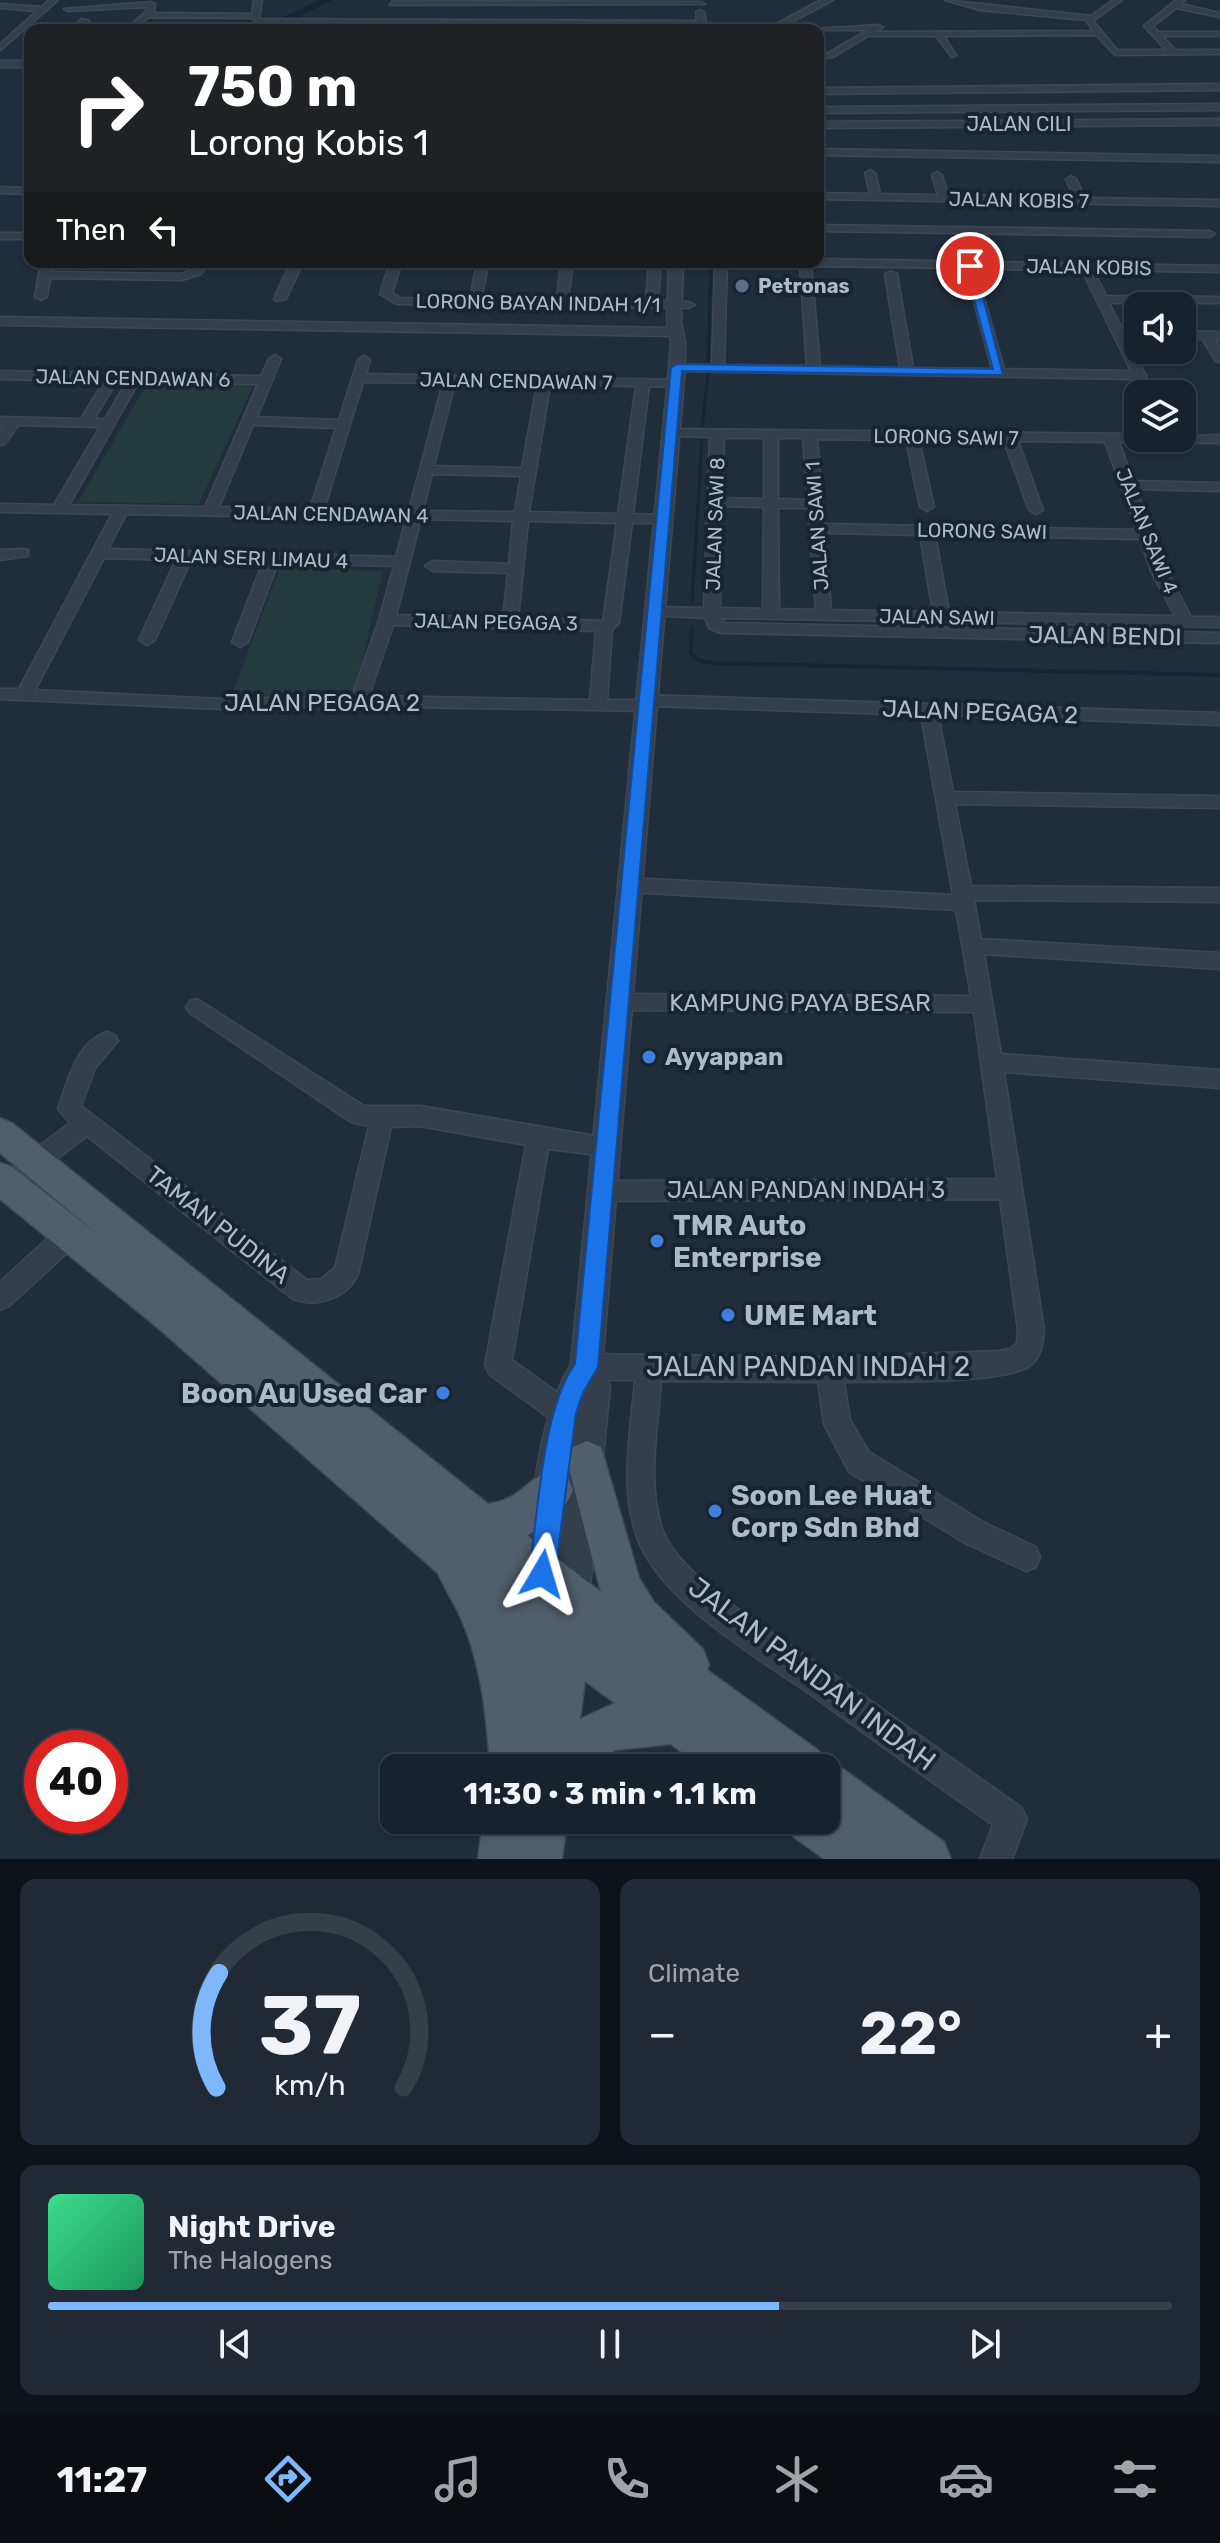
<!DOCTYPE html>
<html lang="en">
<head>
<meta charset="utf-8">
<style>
	:root { --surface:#18222c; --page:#212a34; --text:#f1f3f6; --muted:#9fa4a9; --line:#363f48; --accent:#7fb7fd }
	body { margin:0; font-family:Rubik,sans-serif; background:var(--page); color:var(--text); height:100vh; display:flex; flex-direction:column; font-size:30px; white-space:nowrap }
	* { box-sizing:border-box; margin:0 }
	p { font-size:26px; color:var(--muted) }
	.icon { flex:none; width:44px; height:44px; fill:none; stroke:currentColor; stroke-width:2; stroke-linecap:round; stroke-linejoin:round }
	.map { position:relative; height:1859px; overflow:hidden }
	.drawer { display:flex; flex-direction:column; gap:20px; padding:20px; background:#0d1318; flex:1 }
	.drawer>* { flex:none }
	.top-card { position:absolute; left:24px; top:24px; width:800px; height:244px; border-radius:16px; box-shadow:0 2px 6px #0004,0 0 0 2px var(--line); background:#202124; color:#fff; overflow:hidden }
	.fabs { position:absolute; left:1124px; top:292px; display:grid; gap:16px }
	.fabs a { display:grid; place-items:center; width:72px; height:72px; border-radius:16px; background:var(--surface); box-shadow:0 2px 6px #0004,0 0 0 2px var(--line); font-size:40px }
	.speed { position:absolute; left:24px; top:1730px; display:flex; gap:16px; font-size:40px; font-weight:700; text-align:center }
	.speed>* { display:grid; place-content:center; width:104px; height:104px; border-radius:50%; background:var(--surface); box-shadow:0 2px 6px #0004,0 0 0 2px var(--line); line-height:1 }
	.speed .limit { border:12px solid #d22; background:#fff; color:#111 }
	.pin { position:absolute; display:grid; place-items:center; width:68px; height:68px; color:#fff; margin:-34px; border:4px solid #fff; border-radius:50%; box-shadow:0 2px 8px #0007 }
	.me { position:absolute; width:88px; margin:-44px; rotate:7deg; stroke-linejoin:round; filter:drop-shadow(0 0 6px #0008) }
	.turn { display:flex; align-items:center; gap:28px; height:168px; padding:0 32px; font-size:36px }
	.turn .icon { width:104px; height:104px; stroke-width:2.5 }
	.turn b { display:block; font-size:56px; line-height:68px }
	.then { display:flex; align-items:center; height:76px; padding:0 32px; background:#0003; gap:16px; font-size:30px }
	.big { font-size:60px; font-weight:700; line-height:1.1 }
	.drawer .widget { flex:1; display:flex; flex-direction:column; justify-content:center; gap:12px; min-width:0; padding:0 28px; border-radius:16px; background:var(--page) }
	.drawer .dial { align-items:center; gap:0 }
	.dial svg { height:208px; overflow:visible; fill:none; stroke:var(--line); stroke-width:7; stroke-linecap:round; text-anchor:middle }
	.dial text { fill:var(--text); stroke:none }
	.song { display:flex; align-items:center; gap:24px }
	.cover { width:96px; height:96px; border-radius:12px; background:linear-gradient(135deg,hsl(150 70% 55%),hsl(150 70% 35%)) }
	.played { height:8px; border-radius:4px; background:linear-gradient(90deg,var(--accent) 65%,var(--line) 65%) }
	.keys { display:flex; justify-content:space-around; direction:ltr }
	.heat { display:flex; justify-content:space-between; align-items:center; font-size:44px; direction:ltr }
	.drawer .tiles { flex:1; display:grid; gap:20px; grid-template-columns:1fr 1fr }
	.widget:last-child { grid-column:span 2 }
	.trip { position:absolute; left:380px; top:1754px; width:460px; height:80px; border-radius:16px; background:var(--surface); box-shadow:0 2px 6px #0004,0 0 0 2px var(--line); font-weight:700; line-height:80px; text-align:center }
	.tabs { display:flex; height:128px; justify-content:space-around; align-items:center; background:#0a0e12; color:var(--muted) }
	.tabs .icon { width:56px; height:56px }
	.tabs .active { color:var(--accent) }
	.tabs b { font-size:36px; color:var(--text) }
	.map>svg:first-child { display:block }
	.green { fill:#223b3c }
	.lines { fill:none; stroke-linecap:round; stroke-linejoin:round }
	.stream-far1 { stroke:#142539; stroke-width:3 }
	.stream { stroke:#142539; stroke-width:4 }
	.river { fill:#142539; fill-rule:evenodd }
	.minor-casing { stroke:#3e4854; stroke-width:3 }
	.tertiary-casing { stroke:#3e4854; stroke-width:3 }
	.primary-casing { stroke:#3e4854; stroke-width:3 }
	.minor { fill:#343f4b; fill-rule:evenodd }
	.tertiary { fill:#343f4b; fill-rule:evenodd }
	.primary { fill:#525e6b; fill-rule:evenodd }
	.route { fill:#1a73e8; stroke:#114b97; stroke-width:2 }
	.service-dot { fill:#5c6f8a; stroke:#1a2430; stroke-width:3 }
	.shop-dot { fill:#3f7fe0; stroke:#1a2430; stroke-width:3 }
	.labels { text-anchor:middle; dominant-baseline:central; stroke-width:8; stroke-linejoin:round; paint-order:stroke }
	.far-street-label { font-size:20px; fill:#afbac7; stroke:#1a2430 }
	.far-poi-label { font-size:20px; font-weight:bold; fill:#afbac7; stroke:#1a2430; text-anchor:start }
	.street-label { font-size:24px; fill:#afbac7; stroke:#1a2430 }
	.poi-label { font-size:24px; font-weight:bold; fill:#afbac7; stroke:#1a2430; text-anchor:start }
	.near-poi-label { font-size:28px; font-weight:bold; fill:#afbac7; stroke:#1a2430; text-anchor:start }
	.near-street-label { font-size:28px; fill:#afbac7; stroke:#1a2430 }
</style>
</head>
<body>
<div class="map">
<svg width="1220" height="1859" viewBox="0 0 1220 1859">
	<rect width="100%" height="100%" fill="#202d3b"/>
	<!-- green -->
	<path class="green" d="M148,382L249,384L252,388L199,504L78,502Z
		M280,568L383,571L356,687L342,695L231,696Z"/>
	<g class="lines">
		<!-- stream-far1 -->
		<path class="stream-far1" d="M708,362L711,265
			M702,427L708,374
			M692,602L702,439"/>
		<!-- stream -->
		<path class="stream" d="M692,627L691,654L700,661L714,663L1220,675"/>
		<!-- river -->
		<path class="river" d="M319,0H333L288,22L278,20Z"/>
		<!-- minor casing -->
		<g class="minor-casing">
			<path id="minor" d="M49,0H58L0,50V44L37,11L0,8V4L42,7Z
				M254,0H262L259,19L697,21L696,12L700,10L704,12L706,23L735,30L698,25L259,23L251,18L149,17L133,30H124L146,12L147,7L68,11L64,9L151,2L155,4L154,13L252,14Z
				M945,0L1091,16L1113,0H1122L1093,21L1117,50H1166L1144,26L1176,0H1185L1181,4L1220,13V17L1176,8L1153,26L1158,32H1220V36H1162L1175,50H1220V54L1115,55L1096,35L944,36L956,55L952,57L936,36H868L833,57L818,59V53H828L868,30H796L879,25L883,27L876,32L1093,31L1086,20L980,10Z
				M393,1L701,2L705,4L390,5Z
				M82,19L89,21L79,30H70Z
				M0,61H30V67H0Z
				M1220,84V90L818,94V88Z
				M1220,104V110L818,113V107Z
				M1220,119V125L818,128V122Z
				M818,149L1220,156V162L818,155Z
				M870,170L875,173L880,194L938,195L932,175L937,172L942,175L948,195L1074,197L1066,179L1071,176L1076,179L1085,198L1220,200V206L818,199V193L870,194L865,173Z
				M0,187L30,188V194L0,193Z
				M818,225L1210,231L1215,234L1210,237L818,231Z
				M0,233H30V239H0Z
				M818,259L1220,266V272L1093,270L1106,296L1220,297V303H1109L1155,394H1143L1135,379L673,371V365L677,364L712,365L715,262H727L724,365L807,366L800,266L766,265L760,262H818ZM811,266L965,268L992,369L913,368L897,274L891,271L885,274L900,368L820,366ZM976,269L1082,270L1131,371L1004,369Z
				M41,262H53L51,272L181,274L193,270L197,262H209L201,274L182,280L50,278L47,297L41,300L35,297Z
				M291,262H303L286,299L276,301L274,299Z
				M390,262H402L392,293L400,298L470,299L477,262H489L481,299L557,300L561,262H573L568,300L646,301L649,262H661L658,301L689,302L695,305L689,308L397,304L380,294Z
				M0,317L674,328L680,332L674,336L0,325Z
				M1182,331L1220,332V340L1214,339L1220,348V362L1216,361L1202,339H1182Z
				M275,355L281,359L257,417L339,420L358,360L364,356L370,360L366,374L679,380L681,383L675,387L649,386L633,514L663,515L670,519L663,523H632L619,623L612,630L607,700H637L645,695L1220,713V725L938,715L953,792L1220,796V808L955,804L971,886L1220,888V902L974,900L981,939L1220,953V969L984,954L1001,1054L1220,1070V1088L1004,1072L1044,1330C1043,1342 1041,1357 1031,1365C1006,1385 881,1381 844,1382L850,1420L869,1452L985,1523L1036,1547L1040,1557L1036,1567L1026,1571L965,1543L849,1472L824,1424L818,1382L661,1381C658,1428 646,1485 663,1531C681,1580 790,1644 834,1675C896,1719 959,1763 1022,1808L1027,1819L1012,1859H980L993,1825C935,1784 877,1743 820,1701C764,1661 660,1603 637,1537C619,1487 631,1431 635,1380H586L577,1376L573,1367L577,1358L586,1354L829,1357L999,1351L1010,1349L1017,1343L1018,1330L1000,1199L600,1201L592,1198L588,1191L592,1184L600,1181L997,1179L974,1012L617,1010L610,1008L607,1002L610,996L617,994L971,996L956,910L628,892L618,885L628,878L953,895L921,715L653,706L645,711L359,706L221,709L0,699V689H19L112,514L0,512V504L54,505L100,427L18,425L5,444L0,445V431L4,425H0V417L81,419L104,381L0,379V371L261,376L269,359ZM117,381H127L105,419H94ZM139,381L258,384L205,507L69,505ZM363,382L443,383L409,510L324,509ZM455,383L537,385L522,468L434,466ZM550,385L636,386L618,514L529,512ZM253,425L336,428L310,509L219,507ZM432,474L521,476L515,512L423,511ZM126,514L406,519L396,557L108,549ZM421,519L513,521L509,564L433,561L425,566L433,571L508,573L503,618L396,615ZM528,521L617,523L603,621L518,618ZM104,558L176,560L139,640L147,645L155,640L191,560L263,562L232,642L240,647L248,642L278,563L394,566L379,620L352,696L221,699L35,690ZM393,625L596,631L590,700L369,696Z
				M671,429L1138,434V438L1220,435V443L1119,442L1133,481L1220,483V491L1136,489L1167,571L1191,617H1220V627L721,618L724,623L1220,633V643L721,633L709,628L705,618L647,615L645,612L653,607L704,608L710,437L666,436V430ZM724,438H764V499L722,498ZM778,438H803L808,500L778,499ZM817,439L906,440L920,507L927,511L934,507L919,440L1004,441L1029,510L1036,514L1043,510L1018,441L1105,442L1137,530L824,524ZM722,506L764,507L763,609L720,608ZM778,508H808L816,610L779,609ZM825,533L920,535L933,612L831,610ZM935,535L1140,539L1151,571L1175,616L949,612Z
				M23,549L28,550V556L0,560V550Z
				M197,999L364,1106H420L613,1139L616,1146L613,1153L605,1156L548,1149L512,1360L573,1404L577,1413L573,1422L564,1426L555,1422L489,1374L485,1365L526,1145L420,1126L391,1127L358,1274C348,1298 317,1308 293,1299L87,1136L45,1168L37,1171L29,1168L25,1161L29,1154L70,1123L58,1109C68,1081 75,1043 107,1032L115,1035L118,1041L95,1068L81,1106L307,1280L321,1279L335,1268L369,1126L351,1122L190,1013L186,1007L190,1001Z
				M70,1223L79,1226L82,1234L79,1242L9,1306L0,1310V1282L61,1226Z"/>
		</g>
		<!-- tertiary casing -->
		<g class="tertiary-casing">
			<path id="tertiary" d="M821,0H833L777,30H765Z
				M669,262H683L681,321L685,343V368L602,1367L610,1386L589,1598L584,1610L572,1615L560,1610L555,1598L557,1580L554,1586L542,1591L530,1586L525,1574C533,1503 535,1427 571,1364L669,368L671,343L667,321Z"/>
		</g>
		<!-- primary casing -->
		<g class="primary-casing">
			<path id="primary" d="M0,1118L12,1123L488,1504C520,1500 526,1480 552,1469L567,1475L573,1490C564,1512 549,1526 527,1535L601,1592L567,1461L573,1447L587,1441L601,1447L639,1578L654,1602L703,1649L709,1665L707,1670L819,1751L824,1763L843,1769L944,1842L951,1859H824L794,1837L787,1820H826V1768H703L671,1744L615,1750L593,1768H490C487,1719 482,1669 463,1623C456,1605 445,1590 438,1573L157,1327L0,1199V1163L12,1167L100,1236L0,1153ZM585,1681L615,1703L580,1719Z
				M483,1820H567L562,1859H478Z"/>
		</g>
		<!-- minor -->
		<use href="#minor" class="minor"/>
		<!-- tertiary -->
		<use href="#tertiary" class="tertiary"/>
		<!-- primary -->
		<use href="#primary" class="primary"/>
	</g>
	<!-- route -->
	<path class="route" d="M970,263L975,266L1003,375L682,371L598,1367L583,1393L576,1413L555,1574L552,1583L542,1587L533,1583L529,1574C538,1515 542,1410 575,1364L671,368L677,364L993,369L965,266Z"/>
	<!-- markers -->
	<circle class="service-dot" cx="742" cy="286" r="8"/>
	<g class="shop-dot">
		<circle cx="649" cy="1057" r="8"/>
		<circle cx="657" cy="1241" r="8"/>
		<circle cx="728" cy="1315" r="8"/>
		<circle cx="443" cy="1393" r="8"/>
		<circle cx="715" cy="1511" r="8"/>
	</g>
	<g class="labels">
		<!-- far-street labels -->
		<g class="far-street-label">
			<text x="1019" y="124">JALAN CILI</text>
			<text transform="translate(1019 200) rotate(1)">JALAN KOBIS 7</text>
			<text transform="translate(1089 267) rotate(1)">JALAN KOBIS</text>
			<text transform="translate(538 303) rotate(1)">LORONG BAYAN INDAH 1/1</text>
			<text transform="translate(133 378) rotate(1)">JALAN CENDAWAN 6</text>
			<text transform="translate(516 381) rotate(1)">JALAN CENDAWAN 7</text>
			<text transform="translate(946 437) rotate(1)">LORONG SAWI 7</text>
			<text transform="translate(331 514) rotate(1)">JALAN CENDAWAN 4</text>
			<text transform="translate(715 524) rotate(-88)">JALAN SAWI 8</text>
			<text transform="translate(817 526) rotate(-94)">JALAN SAWI 1</text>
			<text transform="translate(982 531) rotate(1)">LORONG SAWI</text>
			<text transform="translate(1147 531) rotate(68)">JALAN SAWI 4</text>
			<text transform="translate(251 558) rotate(2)">JALAN SERI LIMAU 4</text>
			<text transform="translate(937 617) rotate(1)">JALAN SAWI</text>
			<text transform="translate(496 622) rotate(1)">JALAN PEGAGA 3</text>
		</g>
		<!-- far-poi labels -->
		<g class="far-poi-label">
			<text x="758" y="286">Petronas</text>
		</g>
		<!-- street labels -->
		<g class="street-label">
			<text transform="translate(1105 636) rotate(1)">JALAN BENDI</text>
			<text x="322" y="703">JALAN PEGAGA 2</text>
			<text transform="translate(980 712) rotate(2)">JALAN PEGAGA 2</text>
			<text x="800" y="1003">KAMPUNG PAYA BESAR</text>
			<text x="806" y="1190">JALAN PANDAN INDAH 3</text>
			<text transform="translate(218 1225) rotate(38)">TAMAN PUDINA</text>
		</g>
		<!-- poi labels -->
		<g class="poi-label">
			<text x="665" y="1057">Ayyappan</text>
		</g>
		<!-- near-poi labels -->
		<g class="near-poi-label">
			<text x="673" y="1225">TMR Auto<tspan x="673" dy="32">Enterprise</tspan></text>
			<text x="744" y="1315">UME Mart</text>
			<text x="427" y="1393" text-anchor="end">Boon Au Used Car</text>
			<text x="731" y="1495">Soon Lee Huat<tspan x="731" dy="32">Corp Sdn Bhd</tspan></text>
		</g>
		<!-- near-street labels -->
		<g class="near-street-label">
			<text x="808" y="1366">JALAN PANDAN INDAH 2</text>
			<text transform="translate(812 1674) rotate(37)">JALAN PANDAN INDAH</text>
		</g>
	</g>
</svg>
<div class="fabs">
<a><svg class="icon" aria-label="sound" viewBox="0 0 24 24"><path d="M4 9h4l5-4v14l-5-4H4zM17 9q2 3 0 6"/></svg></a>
<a><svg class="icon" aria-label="layers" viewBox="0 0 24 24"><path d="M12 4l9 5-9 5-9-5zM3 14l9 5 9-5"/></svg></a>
</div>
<div class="speed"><div class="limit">40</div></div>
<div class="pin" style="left:970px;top:266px;background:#d93025"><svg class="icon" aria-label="arrive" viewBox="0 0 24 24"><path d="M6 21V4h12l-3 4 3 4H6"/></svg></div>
<svg class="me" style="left:542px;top:1574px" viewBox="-20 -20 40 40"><path d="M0-17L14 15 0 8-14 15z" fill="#1a73e8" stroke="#fff" stroke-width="4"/></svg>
<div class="trip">11:30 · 3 min · 1.1 km</div>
<div class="top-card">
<div class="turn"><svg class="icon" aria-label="right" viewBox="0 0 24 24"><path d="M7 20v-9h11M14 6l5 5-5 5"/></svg><div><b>750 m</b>Lorong Kobis 1</div></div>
<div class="then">Then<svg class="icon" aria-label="left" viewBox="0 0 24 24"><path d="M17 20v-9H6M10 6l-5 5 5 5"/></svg></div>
</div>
</div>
<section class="drawer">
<div class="tiles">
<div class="widget dial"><svg viewBox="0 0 100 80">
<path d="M14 69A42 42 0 1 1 86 69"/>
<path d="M14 69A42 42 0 0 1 15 25" stroke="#7fb7fd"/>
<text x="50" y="56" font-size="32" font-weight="700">37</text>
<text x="50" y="72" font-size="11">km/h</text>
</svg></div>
<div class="widget"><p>Climate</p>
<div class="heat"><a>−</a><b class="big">22°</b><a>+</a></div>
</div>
<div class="widget">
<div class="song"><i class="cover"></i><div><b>Night Drive</b><p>The Halogens</p></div></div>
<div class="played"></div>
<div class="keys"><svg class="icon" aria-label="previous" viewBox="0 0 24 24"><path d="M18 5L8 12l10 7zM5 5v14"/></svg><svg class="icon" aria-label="pause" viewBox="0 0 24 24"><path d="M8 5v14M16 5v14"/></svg><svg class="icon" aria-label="next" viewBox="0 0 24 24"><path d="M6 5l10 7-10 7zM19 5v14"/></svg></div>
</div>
</div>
</section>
<nav class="tabs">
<b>11:27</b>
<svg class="icon active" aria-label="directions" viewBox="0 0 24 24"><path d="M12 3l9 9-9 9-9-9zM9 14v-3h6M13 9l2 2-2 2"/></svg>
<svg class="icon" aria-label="music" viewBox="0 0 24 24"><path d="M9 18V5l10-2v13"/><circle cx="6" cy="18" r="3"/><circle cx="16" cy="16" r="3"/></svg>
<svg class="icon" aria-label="phone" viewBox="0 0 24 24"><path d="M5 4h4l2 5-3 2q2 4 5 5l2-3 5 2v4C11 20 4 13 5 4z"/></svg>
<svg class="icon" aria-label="climate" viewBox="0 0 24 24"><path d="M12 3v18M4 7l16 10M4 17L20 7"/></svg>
<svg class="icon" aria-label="car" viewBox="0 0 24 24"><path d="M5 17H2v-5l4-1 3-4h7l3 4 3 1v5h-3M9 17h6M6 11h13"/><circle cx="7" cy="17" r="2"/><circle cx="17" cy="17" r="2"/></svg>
<svg class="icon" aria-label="filters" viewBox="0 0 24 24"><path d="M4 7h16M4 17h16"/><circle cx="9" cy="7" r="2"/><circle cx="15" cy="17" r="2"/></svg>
</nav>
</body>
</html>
